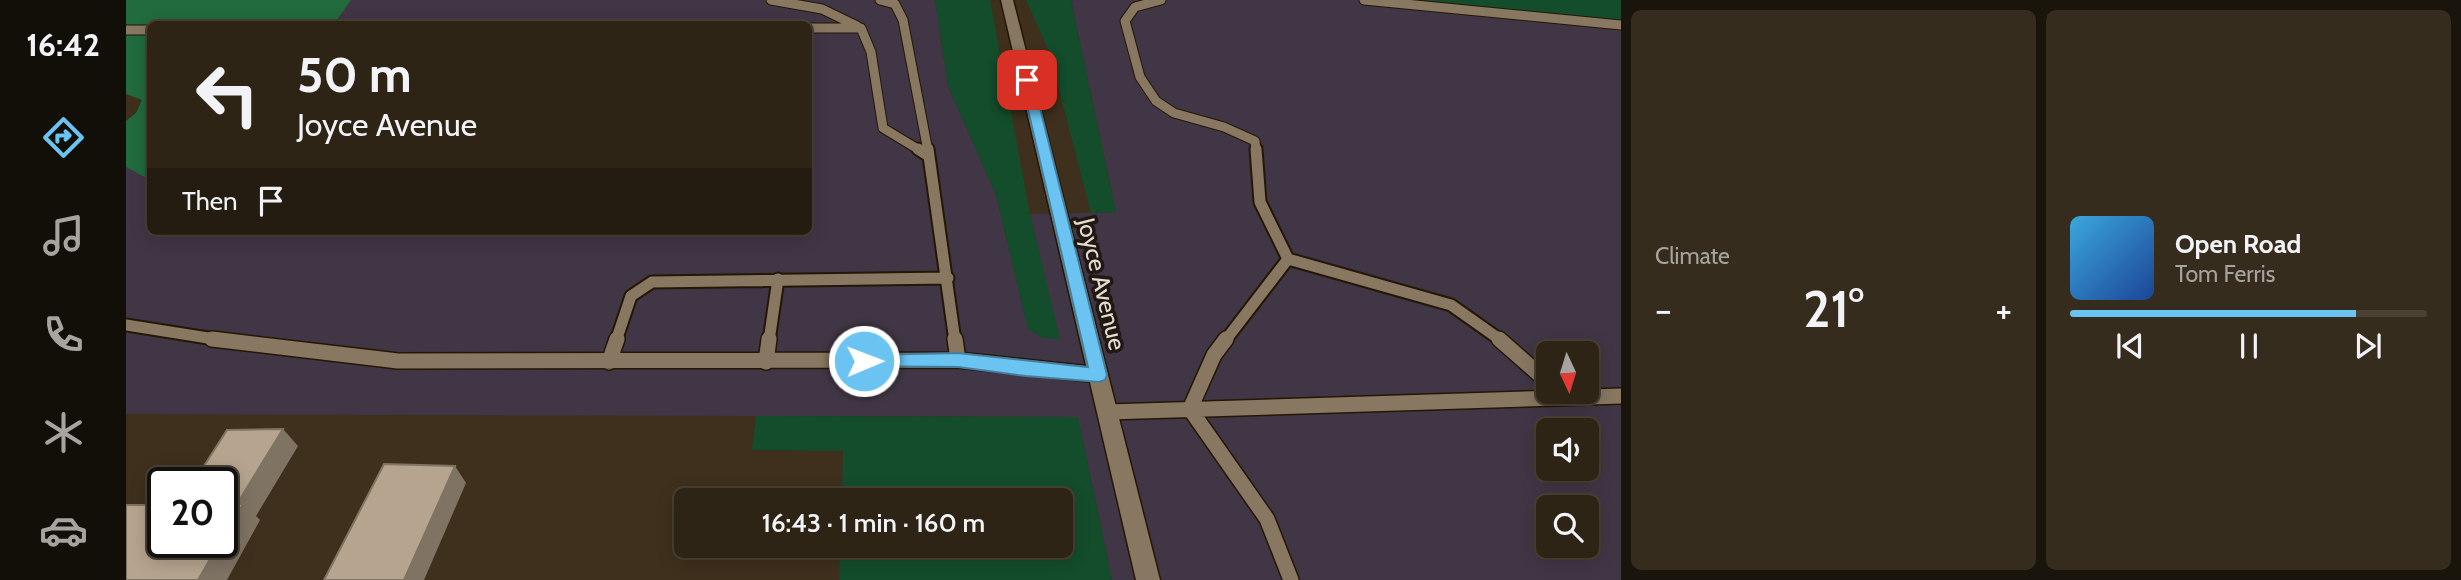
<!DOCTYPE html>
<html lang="en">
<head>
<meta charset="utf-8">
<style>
	:root { --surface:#2e2415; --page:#362c1e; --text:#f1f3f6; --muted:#a7a4a0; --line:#494134; --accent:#6ac3f1 }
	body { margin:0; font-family:Cabin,sans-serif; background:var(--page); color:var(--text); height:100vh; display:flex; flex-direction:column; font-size:26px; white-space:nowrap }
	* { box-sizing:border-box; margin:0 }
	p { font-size:23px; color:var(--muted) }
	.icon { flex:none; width:38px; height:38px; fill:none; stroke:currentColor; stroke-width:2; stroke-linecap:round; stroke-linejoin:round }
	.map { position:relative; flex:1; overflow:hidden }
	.details { display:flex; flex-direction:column; gap:10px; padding:10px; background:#19140c; width:840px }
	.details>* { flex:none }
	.hud { position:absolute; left:21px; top:21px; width:665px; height:214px; border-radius:10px; box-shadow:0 4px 18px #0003,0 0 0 2px var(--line); background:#2e2415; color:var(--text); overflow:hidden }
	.needle { width:46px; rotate:176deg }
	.fabs { position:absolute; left:1410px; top:341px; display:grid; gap:14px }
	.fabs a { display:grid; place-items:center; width:63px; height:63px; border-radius:10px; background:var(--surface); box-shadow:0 4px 18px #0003,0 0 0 2px var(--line); font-size:35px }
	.speed { position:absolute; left:21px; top:467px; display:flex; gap:14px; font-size:35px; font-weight:700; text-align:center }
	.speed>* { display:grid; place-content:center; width:91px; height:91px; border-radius:50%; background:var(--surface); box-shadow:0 4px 18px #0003,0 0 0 2px var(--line); line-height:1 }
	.speed .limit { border:4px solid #111; border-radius:10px; background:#fff; color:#111 }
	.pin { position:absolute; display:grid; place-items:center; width:60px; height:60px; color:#fff; margin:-30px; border-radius:14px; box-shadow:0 4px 10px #0006 }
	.me { position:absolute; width:77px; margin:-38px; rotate:89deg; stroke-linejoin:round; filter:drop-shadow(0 0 5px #0008) }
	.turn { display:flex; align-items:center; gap:24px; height:147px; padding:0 35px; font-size:32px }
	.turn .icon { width:91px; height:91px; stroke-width:2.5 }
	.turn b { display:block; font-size:49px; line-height:60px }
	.then { display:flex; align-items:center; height:66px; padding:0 35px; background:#0003; gap:14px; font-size:26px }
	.big { font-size:52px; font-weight:600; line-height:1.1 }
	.details .card { flex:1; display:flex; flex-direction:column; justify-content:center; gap:10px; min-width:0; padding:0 24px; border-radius:10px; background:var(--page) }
	.song { display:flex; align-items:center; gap:21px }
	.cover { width:84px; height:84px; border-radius:10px; background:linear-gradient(135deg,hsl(200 70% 55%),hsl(220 70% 35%)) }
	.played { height:7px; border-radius:4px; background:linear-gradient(90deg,var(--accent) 80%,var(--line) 80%) }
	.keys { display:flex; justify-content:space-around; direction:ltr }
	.heat { display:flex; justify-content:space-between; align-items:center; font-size:38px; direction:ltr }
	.details .tiles { flex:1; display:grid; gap:10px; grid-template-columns:repeat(2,1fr) }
	.trip { position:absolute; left:548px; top:488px; width:399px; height:70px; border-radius:10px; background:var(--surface); box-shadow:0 4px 18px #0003,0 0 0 2px var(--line); font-weight:600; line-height:70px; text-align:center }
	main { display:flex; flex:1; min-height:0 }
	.tabs { display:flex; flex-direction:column; width:126px; justify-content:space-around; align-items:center; background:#120e08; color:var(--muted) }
	.tabs .icon { width:49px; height:49px }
	.tabs .selected { color:var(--accent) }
	.tabs b { font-size:32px; color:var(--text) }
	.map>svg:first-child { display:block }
	.industrial { fill:#413645; fill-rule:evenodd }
	.green { fill:#134d2b }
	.forest { fill:#216b3e }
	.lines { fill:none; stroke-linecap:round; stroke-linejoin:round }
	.lane-far2-casing { stroke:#251705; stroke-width:11 }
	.lane-far1-casing { stroke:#251705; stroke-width:15 }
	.lane-casing { stroke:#251705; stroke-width:18 }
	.secondary-casing { stroke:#251705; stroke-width:3 }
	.lane-far2 { stroke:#887761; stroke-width:9 }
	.lane-far1 { stroke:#887761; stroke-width:11 }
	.lane { stroke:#887761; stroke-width:15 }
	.secondary { fill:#887761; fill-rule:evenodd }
	.shaded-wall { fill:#7f7363 }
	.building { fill:#b6a48e; stroke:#7f7363; stroke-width:2 }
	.route { fill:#6ac3f1; stroke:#457f9d; stroke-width:2 }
	.labels { text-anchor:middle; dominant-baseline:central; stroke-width:7; stroke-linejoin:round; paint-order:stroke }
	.street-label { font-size:24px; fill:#e6dcd1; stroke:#201911 }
</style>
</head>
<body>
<main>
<nav class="tabs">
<b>16:42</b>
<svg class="icon selected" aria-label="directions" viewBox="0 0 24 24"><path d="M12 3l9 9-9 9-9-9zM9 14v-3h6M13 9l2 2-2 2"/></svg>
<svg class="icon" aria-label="music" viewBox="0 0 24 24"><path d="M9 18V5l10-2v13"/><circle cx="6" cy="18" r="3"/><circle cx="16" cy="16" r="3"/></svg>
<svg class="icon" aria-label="phone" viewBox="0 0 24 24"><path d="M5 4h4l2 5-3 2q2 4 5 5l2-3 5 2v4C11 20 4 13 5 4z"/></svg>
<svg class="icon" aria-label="climate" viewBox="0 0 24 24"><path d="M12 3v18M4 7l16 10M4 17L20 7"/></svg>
<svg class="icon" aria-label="car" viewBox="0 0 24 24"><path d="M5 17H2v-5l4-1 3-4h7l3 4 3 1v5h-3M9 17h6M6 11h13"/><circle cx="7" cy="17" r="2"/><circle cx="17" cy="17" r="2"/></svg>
</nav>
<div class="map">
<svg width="1495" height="580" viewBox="0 0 1495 580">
	<rect width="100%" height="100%" fill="#3e301c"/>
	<!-- industrial -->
	<path class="industrial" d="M225,0H809L822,86L870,195L902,329L933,338L904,214L990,212L945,0H1278L1495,20V580H986L952,417L0,414V167L24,180V231H682V24H208ZM1423,354H1461V392H1423ZM1423,430H1461V469H1423ZM1423,508H1461V546H1423Z"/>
	<!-- green -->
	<path class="green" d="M809,0H864L904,214L934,339L917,338L902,329L870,195L822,86Z
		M900,0H949L945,1L990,212L965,213L923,51Z
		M1278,0H1495V20Z
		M630,416L952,417L986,580H713L714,546H934V500H716L717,451L626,450Z"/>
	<!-- forest -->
	<path class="forest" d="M0,0H225L208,24H24V180L0,167V121L10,113L16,100L0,94Z"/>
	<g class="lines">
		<!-- lane-far2 casing -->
		<g class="lane-far2-casing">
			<path id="lane-far2" d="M645,0L696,9L731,26
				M754,0L769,4L777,20L802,151
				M1035,0L1009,7L999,21L1014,77L1030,101L1048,113L1098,127L1129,141L1130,151
				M1238,0L1495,25
				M682,28H735L745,52L757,128L795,151
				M0,30H24"/>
		</g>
		<!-- lane-far1 casing -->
		<g class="lane-far1-casing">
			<path id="lane-far1" d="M792,149L803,156
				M802,149L829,341
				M1162,259L1325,305L1376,341
				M0,325L101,341
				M490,341L505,296L526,282L822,278
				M643,341L652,279
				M1099,341L1162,259L1134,202L1130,149"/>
		</g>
		<!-- lane casing -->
		<g class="lane-casing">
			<path id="lane" d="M86,339L272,361L832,360
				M829,339L832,360L973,375
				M1100,339L1088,355L1064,409L1141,519L1165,580
				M1373,339L1423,383
				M483,362L491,339
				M640,362L643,339
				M982,412L1495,396"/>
		</g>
		<!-- secondary casing -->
		<g class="secondary-casing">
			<path id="secondary" d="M875,0H887L1034,580H1010Z"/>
		</g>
		<!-- lane-far2 -->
		<use href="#lane-far2" class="lane-far2"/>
		<!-- lane-far1 -->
		<use href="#lane-far1" class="lane-far1"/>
		<!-- lane -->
		<use href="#lane" class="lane"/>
		<!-- secondary -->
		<use href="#secondary" class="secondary"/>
	</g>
	<!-- shaded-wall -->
	<path class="shaded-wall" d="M157,429L172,446L130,516L134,520L101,580H72L94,542H96V539L111,504Z
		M329,466L340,483L298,580H278Z"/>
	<!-- building -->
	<path class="building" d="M157,429L111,504H117L96,539V483H67L101,430Z
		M258,464L329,466L278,580H198Z
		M0,505H37V542H94L72,580H0Z"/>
	<!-- route -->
	<path class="route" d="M901,77L907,80L981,375L979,380L973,382L900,376L832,367L732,366L730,361L732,357L738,355L832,353L962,367L895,80Z"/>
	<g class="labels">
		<!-- street labels -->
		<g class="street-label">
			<text transform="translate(976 284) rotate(76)">Joyce Avenue</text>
		</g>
	</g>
</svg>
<div class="fabs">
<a><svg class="needle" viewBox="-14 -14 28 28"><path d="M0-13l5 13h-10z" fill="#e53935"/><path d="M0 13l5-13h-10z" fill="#a7a4a0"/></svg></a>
<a><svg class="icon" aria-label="sound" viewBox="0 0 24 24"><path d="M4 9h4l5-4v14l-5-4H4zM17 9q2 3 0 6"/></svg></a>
<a><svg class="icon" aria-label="search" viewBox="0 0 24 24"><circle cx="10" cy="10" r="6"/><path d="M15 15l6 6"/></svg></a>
</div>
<div class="speed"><div class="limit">20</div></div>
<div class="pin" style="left:901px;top:80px;background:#d93025"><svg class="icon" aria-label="arrive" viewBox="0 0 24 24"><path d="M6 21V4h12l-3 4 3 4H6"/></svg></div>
<svg class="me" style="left:738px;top:361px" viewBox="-20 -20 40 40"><circle r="17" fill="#6ac3f1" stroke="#fff" stroke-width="3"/><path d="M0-11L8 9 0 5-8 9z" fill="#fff"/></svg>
<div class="trip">16:43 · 1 min · 160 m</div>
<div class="hud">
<div class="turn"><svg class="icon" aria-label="left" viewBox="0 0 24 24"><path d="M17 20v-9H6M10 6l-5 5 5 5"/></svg><div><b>50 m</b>Joyce Avenue</div></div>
<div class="then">Then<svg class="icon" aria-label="arrive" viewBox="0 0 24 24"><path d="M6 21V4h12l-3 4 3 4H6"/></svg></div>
</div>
</div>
<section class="details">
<div class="tiles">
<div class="card"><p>Climate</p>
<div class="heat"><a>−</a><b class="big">21°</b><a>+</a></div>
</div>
<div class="card">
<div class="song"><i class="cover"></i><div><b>Open Road</b><p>Tom Ferris</p></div></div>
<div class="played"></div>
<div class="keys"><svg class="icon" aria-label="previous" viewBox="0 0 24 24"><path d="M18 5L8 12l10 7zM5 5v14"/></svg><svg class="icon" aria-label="pause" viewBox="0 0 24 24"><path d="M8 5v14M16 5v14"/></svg><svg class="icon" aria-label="next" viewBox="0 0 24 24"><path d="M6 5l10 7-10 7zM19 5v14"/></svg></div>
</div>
</div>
</section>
</main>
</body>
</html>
